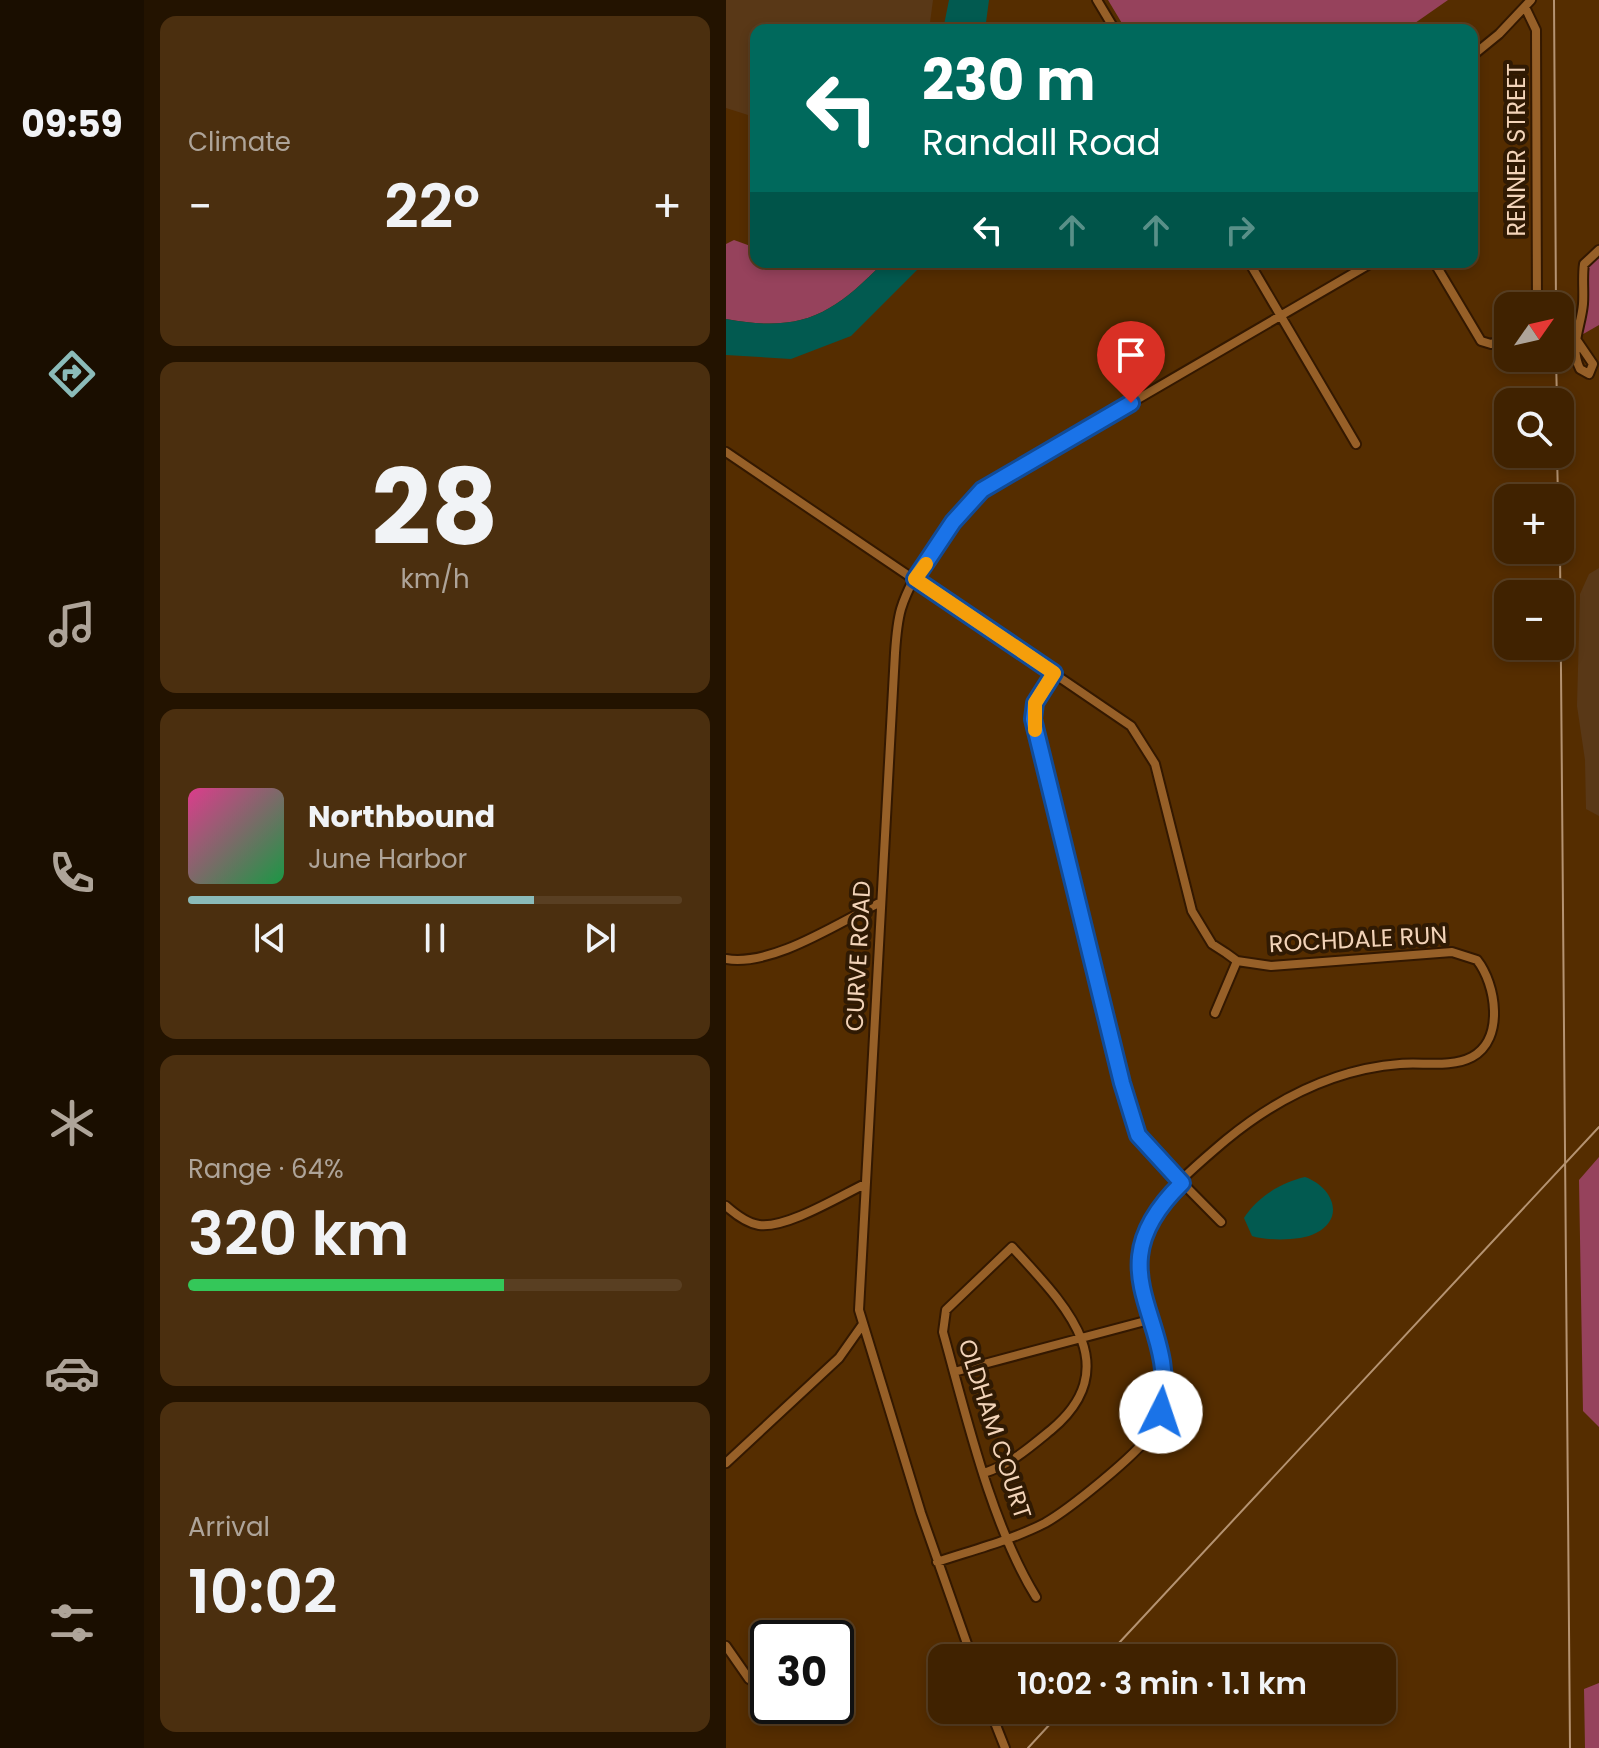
<!DOCTYPE html>
<html lang="en">
<head>
<meta charset="utf-8">
<style>
	:root { --surface:#402200; --page:#4b2f0f; --text:#f1f3f6; --muted:#aea499; --line:#593f22; --accent:#8bbbb9 }
	body { margin:0; font-family:Poppins,sans-serif; background:var(--page); color:var(--text); height:100vh; display:flex; flex-direction:column; font-size:30px; white-space:nowrap }
	* { box-sizing:border-box; margin:0 }
	p { font-size:26px; color:var(--muted) }
	.icon { flex:none; width:44px; height:44px; fill:none; stroke:currentColor; stroke-width:2; stroke-linecap:round; stroke-linejoin:round }
	.map { position:relative; flex:1; overflow:hidden }
	.panel { display:flex; flex-direction:column; gap:16px; padding:16px; background:#231300; width:582px }
	.panel>* { flex:none }
	.guide { position:absolute; left:24px; top:24px; width:728px; height:244px; border-radius:16px; box-shadow:0 4px 12px #0003,0 0 0 2px var(--line); background:#00695c; color:#fff; overflow:hidden }
	.needle { width:52px; rotate:56deg }
	.tools { position:absolute; left:768px; top:292px; display:grid; gap:16px }
	.tools a { display:grid; place-items:center; width:80px; height:80px; border-radius:16px; background:var(--surface); box-shadow:0 4px 12px #0003,0 0 0 2px var(--line); font-size:40px }
	.speed { position:absolute; left:24px; top:1620px; display:flex; gap:16px; font-size:40px; font-weight:700; text-align:center }
	.speed>* { display:grid; place-content:center; width:104px; height:104px; border-radius:50%; background:var(--surface); box-shadow:0 4px 12px #0003,0 0 0 2px var(--line); line-height:1 }
	.speed .limit { border:4px solid #111; border-radius:12px; background:#fff; color:#111 }
	.pin { position:absolute; display:grid; place-items:center; width:68px; height:68px; color:#fff; margin:-82px -34px; border-radius:50% 50% 50% 0; rotate:-45deg; box-shadow:0 0 8px #0007 }
	.pin .icon { rotate:45deg }
	.me { position:absolute; width:88px; margin:-44px; rotate:4deg; stroke-linejoin:round; filter:drop-shadow(0 0 6px #0008) }
	.turn { display:flex; align-items:center; gap:28px; height:168px; padding:0 40px; font-size:36px }
	.turn .icon { width:104px; height:104px; stroke-width:2.5 }
	.turn b { display:block; font-size:56px; line-height:68px }
	.lanes { display:flex; align-items:center; height:76px; padding:0 40px; background:#0003; justify-content:center; gap:40px; direction:ltr }
	.lanes .off { opacity:.35 }
	.big { font-size:60px; font-weight:600; line-height:1.1 }
	.panel .card { flex:1; display:flex; flex-direction:column; justify-content:center; gap:12px; min-width:0; padding:0 28px; border-radius:16px; background:var(--page) }
	.panel .dial { align-items:center; gap:0 }
	.dial b { font-size:104px; line-height:1 }
	.song { display:flex; align-items:center; gap:24px }
	.cover { width:96px; height:96px; border-radius:12px; background:linear-gradient(135deg,hsl(330 70% 55%),hsl(140 70% 35%)) }
	.played { height:8px; border-radius:4px; background:linear-gradient(90deg,var(--accent) 70%,var(--line) 70%) }
	.keys { display:flex; justify-content:space-around; direction:ltr }
	.heat { display:flex; justify-content:space-between; align-items:center; font-size:44px; direction:ltr }
	.charge { height:12px; border-radius:6px; background:linear-gradient(90deg,#34c759 64%,var(--line) 0) }
	.trip { position:absolute; left:202px; top:1644px; width:468px; height:80px; border-radius:16px; background:var(--surface); box-shadow:0 4px 12px #0003,0 0 0 2px var(--line); font-weight:600; line-height:80px; text-align:center }
	main { display:flex; flex:1; min-height:0 }
	.tabs { display:flex; flex-direction:column; width:144px; justify-content:space-around; align-items:center; background:#1a0e00; color:var(--muted) }
	.tabs .icon { width:56px; height:56px }
	.tabs .selected { color:var(--accent) }
	.tabs b { font-size:36px; color:var(--text) }
	.map>svg:first-child { display:block }
	.built { fill:#593817 }
	.green { fill:#96425c }
	.water { fill:#025a50 }
	.lines { fill:none; stroke-linecap:round; stroke-linejoin:round }
	.minor-casing { stroke:#331800; stroke-width:12 }
	.minor { stroke:#976028; stroke-width:8 }
	.rail { stroke:#b59371; stroke-width:2 }
	.route-casing { stroke:#114b97; stroke-width:20 }
	.route { stroke:#1a73e8; stroke-width:14 }
	.slow { stroke:#f59e0b; stroke-width:14 }
	.labels { text-anchor:middle; dominant-baseline:central; stroke-width:8; stroke-linejoin:round; paint-order:stroke }
	.street-label { font-size:24px; fill:#f2d3b8; stroke:#301a03 }
</style>
</head>
<body>
<main>
<nav class="tabs">
<b>09:59</b>
<svg class="icon selected" aria-label="directions" viewBox="0 0 24 24"><path d="M12 3l9 9-9 9-9-9zM9 14v-3h6M13 9l2 2-2 2"/></svg>
<svg class="icon" aria-label="music" viewBox="0 0 24 24"><path d="M9 18V5l10-2v13"/><circle cx="6" cy="18" r="3"/><circle cx="16" cy="16" r="3"/></svg>
<svg class="icon" aria-label="phone" viewBox="0 0 24 24"><path d="M5 4h4l2 5-3 2q2 4 5 5l2-3 5 2v4C11 20 4 13 5 4z"/></svg>
<svg class="icon" aria-label="climate" viewBox="0 0 24 24"><path d="M12 3v18M4 7l16 10M4 17L20 7"/></svg>
<svg class="icon" aria-label="car" viewBox="0 0 24 24"><path d="M5 17H2v-5l4-1 3-4h7l3 4 3 1v5h-3M9 17h6M6 11h13"/><circle cx="7" cy="17" r="2"/><circle cx="17" cy="17" r="2"/></svg>
<svg class="icon" aria-label="filters" viewBox="0 0 24 24"><path d="M4 7h16M4 17h16"/><circle cx="9" cy="7" r="2"/><circle cx="15" cy="17" r="2"/></svg>
</nav>
<section class="panel">
<div class="card"><p>Climate</p>
<div class="heat"><a>−</a><b class="big">22°</b><a>+</a></div>
</div>
<div class="card dial"><b>28</b><p>km/h</p></div>
<div class="card">
<div class="song"><i class="cover"></i><div><b>Northbound</b><p>June Harbor</p></div></div>
<div class="played"></div>
<div class="keys"><svg class="icon" aria-label="previous" viewBox="0 0 24 24"><path d="M18 5L8 12l10 7zM5 5v14"/></svg><svg class="icon" aria-label="pause" viewBox="0 0 24 24"><path d="M8 5v14M16 5v14"/></svg><svg class="icon" aria-label="next" viewBox="0 0 24 24"><path d="M6 5l10 7-10 7zM19 5v14"/></svg></div>
</div>
<div class="card"><p>Range · 64%</p><b class="big">320 km</b><div class="charge"></div></div>
<div class="card"><p>Arrival</p><b class="big">10:02</b></div>
</section>
<div class="map">
<svg width="873" height="1748" viewBox="0 0 873 1748">
	<rect width="100%" height="100%" fill="#552d00"/>
	<!-- built -->
	<path class="built" d="M0,0H207L203,30H30V109L22,115L0,108Z
		M873,568V816L860,809L859,760L851,706L854,594L863,574Z"/>
	<!-- green -->
	<path class="green" d="M382,0H722L679,30H577L559,26L551,30H400Z
		M8,240L30,248V262H158C106,315 76,333 0,319V244Z
		M873,253V325L852,337L860,266Z
		M873,1157V1427L857,1411L853,1180Z
		M873,1683V1748H859L858,1689Z"/>
	<!-- water -->
	<path class="water" d="M223,0H263L259,30H217Z
		M158,262H199L125,336L65,359L0,355V319C76,333 106,315 158,262Z
		M579,1177C605,1186 621,1217 590,1233C576,1241 541,1241 526,1236L518,1218C531,1197 556,1182 579,1177Z"/>
	<g class="lines">
		<!-- minor casing -->
		<g class="minor-casing">
			<path id="minor" d="M371,0L389,30
				M799,7L810,30L811,306
				M563,30H564
				M746,56L773,34L805,0
				M523,262L630,444
				M708,262L755,341L765,344L782,338
				M850,339L867,364L863,374L854,369C843,347 855,327 857,304C858,291 856,277 858,264L873,250
				M0,452L189,580
				M189,579L405,726L429,764L466,911L486,944L500,953L511,961L545,966L726,952L751,960C770,984 779,1039 746,1057C725,1068 697,1062 674,1064C609,1069 550,1099 500,1140C435,1195 397,1228 423,1317C430,1342 440,1368 438,1394C437,1407 432,1422 425,1433C411,1455 342,1510 319,1523C286,1540 247,1550 211,1562
				M328,673L309,703L307,719L407,1123L419,1145L495,1222
				M0,959C47,967 113,922 155,902
				M489,1013L511,961
				M0,1206C9,1214 20,1223 33,1225C60,1229 114,1196 139,1184
				M228,1372L423,1320
				M0,1463L113,1358L137,1324
				M258,1473C285,1464 303,1448 325,1430C403,1365 336,1302 286,1247L220,1310L217,1332C240,1415 265,1524 310,1597
				M0,1646L23,1679L40,1688
				M246,1658L195,1513L133,1310L169,653C170,638 171,623 175,609C186,573 228,513 257,489L647,262
				M264,1710L279,1748"/>
		</g>
		<!-- minor -->
		<use href="#minor" class="minor"/>
		<!-- rail -->
		<path class="rail" d="M828,0L830,306
			M830,358L831,402
			M831,454L832,498
			M834,550L844,1748
			M379,1658L873,1127
			M302,1748L337,1710"/>
	</g>
	<g class="lines">
		<!-- route casing -->
		<g class="route-casing">
			<path id="route" d="M405,403L256,490L227,522L189,579L328,673L309,703L307,719L396,1083L412,1135L456,1183C363,1273 455,1319 435,1412"/>
		</g>
		<!-- route -->
		<use href="#route" class="route"/>
		<!-- slow -->
		<path class="slow" d="M200,564L189,579L328,673L309,703V730"/>
	</g>
	<g class="labels">
		<!-- street labels -->
		<g class="street-label">
			<text transform="translate(790 150) rotate(-90)">RENNER STREET</text>
			<text transform="translate(632 939) rotate(-3)">ROCHDALE RUN</text>
			<text transform="translate(132 956) rotate(-87)">CURVE ROAD</text>
			<text transform="translate(269 1429) rotate(72)">OLDHAM COURT</text>
		</g>
	</g>
</svg>
<div class="tools">
<a><svg class="needle" viewBox="-14 -14 28 28"><path d="M0-13l5 13h-10z" fill="#e53935"/><path d="M0 13l5-13h-10z" fill="#aea499"/></svg></a>
<a><svg class="icon" aria-label="search" viewBox="0 0 24 24"><circle cx="10" cy="10" r="6"/><path d="M15 15l6 6"/></svg></a>
<a>+</a>
<a>−</a>
</div>
<div class="speed"><div class="limit">30</div></div>
<div class="pin" style="left:405px;top:403px;background:#d93025"><svg class="icon" aria-label="arrive" viewBox="0 0 24 24"><path d="M6 21V4h12l-3 4 3 4H6"/></svg></div>
<svg class="me" style="left:435px;top:1412px" viewBox="-20 -20 40 40"><circle r="19" fill="#fff"/><path d="M0-13L10 11 0 6-10 11z" fill="#1a73e8"/></svg>
<div class="trip">10:02 · 3 min · 1.1 km</div>
<div class="guide">
<div class="turn"><svg class="icon" aria-label="left" viewBox="0 0 24 24"><path d="M17 20v-9H6M10 6l-5 5 5 5"/></svg><div><b>230 m</b>Randall Road</div></div>
<div class="lanes"><svg class="icon" aria-label="left" viewBox="0 0 24 24"><path d="M17 20v-9H6M10 6l-5 5 5 5"/></svg><svg class="icon off" aria-label="ahead" viewBox="0 0 24 24"><path d="M12 20V5M6 11l6-6 6 6"/></svg><svg class="icon off" aria-label="ahead" viewBox="0 0 24 24"><path d="M12 20V5M6 11l6-6 6 6"/></svg><svg class="icon off" aria-label="right" viewBox="0 0 24 24"><path d="M7 20v-9h11M14 6l5 5-5 5"/></svg></div>
</div>
</div>
</main>
</body>
</html>
